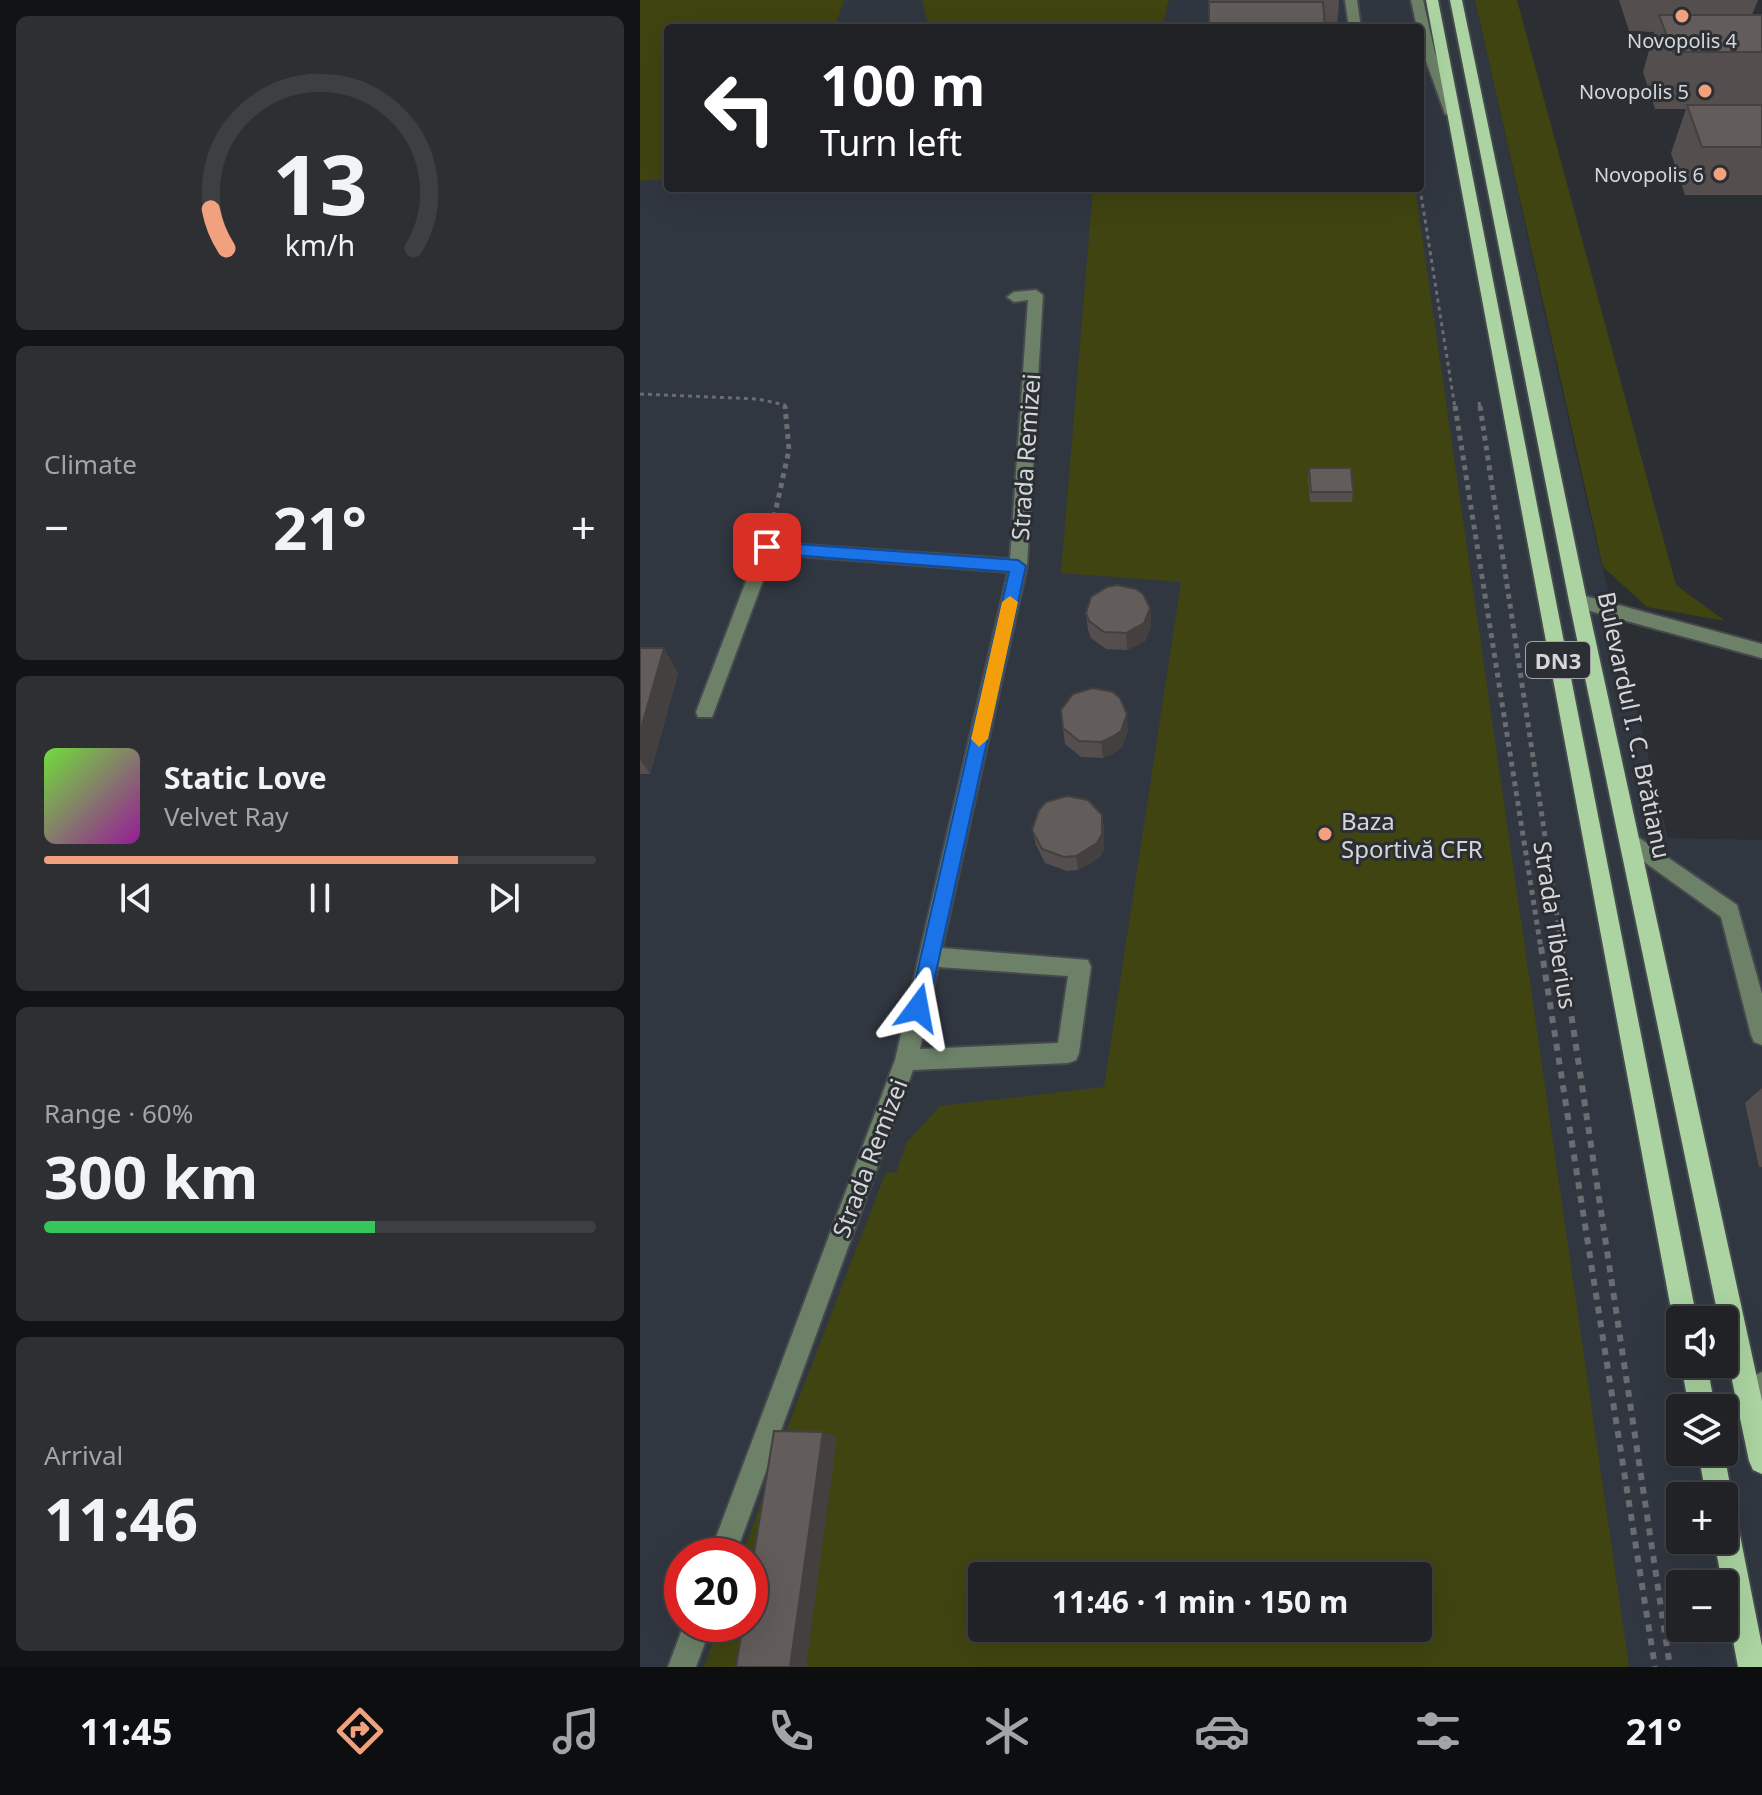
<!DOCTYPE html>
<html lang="en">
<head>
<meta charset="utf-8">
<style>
	:root { --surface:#202226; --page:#2d2f32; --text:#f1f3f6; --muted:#a2a4a7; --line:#3d3f43; --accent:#f1a17d }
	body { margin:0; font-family:"Noto Sans",sans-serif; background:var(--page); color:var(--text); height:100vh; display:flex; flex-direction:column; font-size:30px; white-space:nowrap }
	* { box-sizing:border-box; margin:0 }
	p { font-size:26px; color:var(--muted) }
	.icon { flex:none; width:44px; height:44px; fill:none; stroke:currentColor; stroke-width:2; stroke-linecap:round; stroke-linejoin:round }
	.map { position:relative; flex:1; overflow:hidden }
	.panel { display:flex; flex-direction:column; gap:16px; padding:16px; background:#121315; width:640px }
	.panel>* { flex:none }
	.guide { position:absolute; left:24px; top:24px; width:760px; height:168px; border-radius:8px; box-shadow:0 8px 32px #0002,0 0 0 2px var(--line); background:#202124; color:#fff; overflow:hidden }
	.fabs { position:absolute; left:1026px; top:1306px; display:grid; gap:16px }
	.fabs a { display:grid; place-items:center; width:72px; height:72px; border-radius:8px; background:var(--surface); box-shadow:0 8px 32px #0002,0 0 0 2px var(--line); font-size:40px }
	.speed { position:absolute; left:24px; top:1538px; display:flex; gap:16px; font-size:40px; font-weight:700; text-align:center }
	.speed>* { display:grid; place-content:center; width:104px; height:104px; border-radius:50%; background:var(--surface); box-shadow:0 8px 32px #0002,0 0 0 2px var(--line); line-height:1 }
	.speed .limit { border:12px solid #d22; background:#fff; color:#111 }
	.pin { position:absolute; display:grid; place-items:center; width:68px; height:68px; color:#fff; margin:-34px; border-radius:16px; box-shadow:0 4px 12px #0006 }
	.me { position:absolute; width:88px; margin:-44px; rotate:13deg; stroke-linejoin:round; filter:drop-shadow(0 0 6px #0008) }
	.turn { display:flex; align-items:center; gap:28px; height:168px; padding:0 24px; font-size:36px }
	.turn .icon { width:104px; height:104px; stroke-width:2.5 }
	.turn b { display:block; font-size:56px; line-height:68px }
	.big { font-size:60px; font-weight:700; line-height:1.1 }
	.panel .widget { flex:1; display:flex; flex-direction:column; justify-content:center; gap:12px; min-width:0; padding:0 28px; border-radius:12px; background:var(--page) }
	.panel .dial { align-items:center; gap:0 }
	.dial svg { height:208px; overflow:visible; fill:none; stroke:var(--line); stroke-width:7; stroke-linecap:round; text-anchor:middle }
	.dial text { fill:var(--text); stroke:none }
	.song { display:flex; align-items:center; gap:24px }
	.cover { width:96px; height:96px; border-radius:12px; background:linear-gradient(135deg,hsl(100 70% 55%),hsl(300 70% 35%)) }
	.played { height:8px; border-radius:4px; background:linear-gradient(90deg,var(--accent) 75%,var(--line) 75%) }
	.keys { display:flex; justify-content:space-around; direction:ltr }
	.heat { display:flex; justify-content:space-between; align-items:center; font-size:44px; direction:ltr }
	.charge { height:12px; border-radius:6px; background:linear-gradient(90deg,#34c759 60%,var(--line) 0) }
	.trip { position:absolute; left:328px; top:1562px; width:464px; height:80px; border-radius:8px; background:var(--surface); box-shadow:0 8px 32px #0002,0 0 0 2px var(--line); font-weight:700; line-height:80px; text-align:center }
	.tabs { display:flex; height:128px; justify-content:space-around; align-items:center; background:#0d0e0f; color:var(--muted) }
	.tabs .icon { width:56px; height:56px }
	.tabs .selected { color:var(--accent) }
	.tabs b { font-size:36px; color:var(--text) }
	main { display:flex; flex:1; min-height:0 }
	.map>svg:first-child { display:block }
	.built { fill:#313741; fill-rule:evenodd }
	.green { fill:#404411; fill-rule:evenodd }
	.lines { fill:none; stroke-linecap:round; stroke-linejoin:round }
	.minor-casing { stroke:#46494d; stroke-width:4 }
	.major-casing { stroke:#46494d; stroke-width:4 }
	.path-far2 { stroke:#6a6c70; stroke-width:3; stroke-dasharray:4 4; stroke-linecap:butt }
	.path-far1 { stroke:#6a6c70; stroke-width:5; stroke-dasharray:5 5; stroke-linecap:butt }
	.path { stroke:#6a6c70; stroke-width:6; stroke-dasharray:7 7; stroke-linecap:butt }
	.minor { fill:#6d8168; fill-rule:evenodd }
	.major { fill:#abd4a2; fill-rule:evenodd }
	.wall { fill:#544f4e }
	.shaded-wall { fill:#454040 }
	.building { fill:#625c5b; stroke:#454040; stroke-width:2 }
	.route { fill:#1a73e8; stroke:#114b97; stroke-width:2 }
	.slow { fill:#f59e0b }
	.poi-dot { fill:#f1a17d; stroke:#2b2e32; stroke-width:3 }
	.labels { text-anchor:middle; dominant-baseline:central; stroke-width:6; stroke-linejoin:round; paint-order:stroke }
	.far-poi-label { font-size:20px; fill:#d5d6d9; stroke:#2b2e32; text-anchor:end }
	.shield { fill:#2b2e32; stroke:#a2a4a7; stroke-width:2 }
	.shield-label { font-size:22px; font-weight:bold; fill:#d5d6d9 }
	.street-label { font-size:24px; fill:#d5d6d9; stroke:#2b2e32 }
	.poi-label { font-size:24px; fill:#d5d6d9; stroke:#2b2e32; text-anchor:start }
</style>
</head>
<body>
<main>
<section class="panel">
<div class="widget dial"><svg viewBox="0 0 100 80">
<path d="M14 69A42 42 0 1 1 86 69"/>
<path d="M14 69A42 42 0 0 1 8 54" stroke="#f1a17d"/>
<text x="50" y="56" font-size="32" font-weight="700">13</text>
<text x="50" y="72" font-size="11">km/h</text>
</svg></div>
<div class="widget"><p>Climate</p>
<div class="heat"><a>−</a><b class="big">21°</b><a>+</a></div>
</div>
<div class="widget">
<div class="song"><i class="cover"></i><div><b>Static Love</b><p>Velvet Ray</p></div></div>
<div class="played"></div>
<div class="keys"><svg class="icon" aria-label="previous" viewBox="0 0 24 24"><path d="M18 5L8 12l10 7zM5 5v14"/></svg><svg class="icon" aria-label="pause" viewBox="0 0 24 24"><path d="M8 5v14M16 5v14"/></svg><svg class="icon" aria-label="next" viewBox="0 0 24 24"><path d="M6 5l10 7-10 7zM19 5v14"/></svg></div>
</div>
<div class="widget"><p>Range · 60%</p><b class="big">300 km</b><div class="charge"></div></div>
<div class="widget"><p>Arrival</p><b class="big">11:46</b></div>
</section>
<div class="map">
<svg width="1122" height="1667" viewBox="0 0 1122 1667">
	<rect width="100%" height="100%" fill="#2b2e32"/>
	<!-- built -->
	<path class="built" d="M204,0H282L289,28H195Z
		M529,0H835L948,507L1028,838L1122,840V1667H0V181L28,179V188H780V28H522ZM1040,1320H1084V1364H1040ZM1040,1408H1084V1452H1040ZM1040,1496H1084V1540H1040ZM42,1556H110V1624H42ZM342,1576H778V1628H342ZM1040,1584H1084V1628H1040Z"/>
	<!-- green -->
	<path class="green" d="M0,0H204L195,28H28V179L0,181Z
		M282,0H529L522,28H289Z
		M835,0H877L1036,585L1085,621L1007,607L963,567Z
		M453,188H775L989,1667H64L79,1624H110V1556H102L143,1439L246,1172L256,1173L266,1143L300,1106L464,1087L541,582L421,573ZM342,1576H778V1628H342Z"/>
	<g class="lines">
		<!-- minor casing -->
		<g class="minor-casing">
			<path id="minor" d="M705,0H717L721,28H709Z
				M771,0H783L795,53L819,114L817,117L805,114L783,53L780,28H777Z
				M396,290L403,295L387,566L302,948L448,960L451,967L439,1053L436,1060L428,1063L273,1070L95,1556H69L255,1060L368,572L133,554L74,712L72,717H58L56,712L121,542L370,559L388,300L374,302L367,297L374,292ZM298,967L428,976L418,1043L280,1049Z
				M938,594L1122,644V658L932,606L929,601Z
				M989,831L1097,905L1122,994V1045L1114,1042L1111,1035L1081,917L982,846L979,840L982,834Z
				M1122,1372V1428L1103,1421L1099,1412L1113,1376Z
				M44,1624H72L56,1667H28Z"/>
		</g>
		<!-- major casing -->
		<g class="major-casing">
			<path id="major" d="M786,0H798L1057,1320H1040V1330L1033,1320Z
				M810,0H822L947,601L1122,1401V1474L1113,1470L1109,1461L1084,1342V1320H1079L929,601Z
				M1041,1364H1067L1075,1408H1049Z
				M1058,1452H1084L1092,1496L1085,1507L1093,1511L1097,1520L1122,1646V1667H1098L1074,1540H1084V1496H1066Z"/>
		</g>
		<!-- path-far2 -->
		<path class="path-far2" d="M780,188L815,408
			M0,394L118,399L145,405V408
			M839,402L840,408"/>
		<!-- path-far1 -->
		<path class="path-far1" d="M815,406L901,949
			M840,406L922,949
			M132,527L149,450L145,406"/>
		<!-- path -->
		<path class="path" d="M901,947L1015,1667
			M921,947L1030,1667"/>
		<!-- minor -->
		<use href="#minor" class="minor"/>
		<!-- major -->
		<use href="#major" class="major"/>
	</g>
	<!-- wall -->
	<path class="wall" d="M569,0H699L697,28H568Z
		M979,0H1118L1112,15H1122V195H1045L1031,153L1046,109H1015L1003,72L1014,32L989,31Z
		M669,468L713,492L712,502H670L668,477Z
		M510,608L511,626L505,641L487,650L466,649L451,638L448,630L446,613Z
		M0,648L38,673L10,774H0Z
		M423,728L488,730L482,747L474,753L463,758L441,757L425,744Z
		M462,815L464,830V849L459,858L438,870L427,871L405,863L396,845L392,830Z
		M1122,1088V1167H1119L1105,1103Z"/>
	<!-- shaded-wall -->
	<path class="shaded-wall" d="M510,608L511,626L505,641L487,650L486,633Z
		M24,648L38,673L10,774L0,759V732Z
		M487,714L488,730L482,747L474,753L463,758L461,742Z
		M462,815L464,830V849L459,858L438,870L436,856Z
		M183,1432L197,1437L166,1667H150Z"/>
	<!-- building -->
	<path class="building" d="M569,2H683L685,28H630V24L569,23Z
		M1019,15H1122V52H1033Z
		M1047,105H1122V147H1062Z
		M669,468H711L713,492H671Z
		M477,585L496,589L503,594L510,608L504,623L486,633L464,632L449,621L446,613L451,597L467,587Z
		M0,648H24L0,732Z
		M453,688L473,692L480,698L487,714L481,731L472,737L461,742L439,741L423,728L421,710L433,694Z
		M427,796L448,800L462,815V834L457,843L436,856L424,857L402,849L392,830L399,810L406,802Z
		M134,1431L183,1432L150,1667H96L103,1624H110V1578Z"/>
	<!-- route -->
	<path class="route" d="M127,542L378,560L386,566L288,1008L285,1015L278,1018L271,1015L269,1008L369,572L127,553L120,547Z"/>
	<!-- slow -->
	<path class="slow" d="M370,596L378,602L348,739L339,747L331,739L362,602Z"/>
	<!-- markers -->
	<g class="poi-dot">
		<circle cx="1042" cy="16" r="8"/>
		<circle cx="1065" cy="91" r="8"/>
		<circle cx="1080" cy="174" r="8"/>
		<circle cx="685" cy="834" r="8"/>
	</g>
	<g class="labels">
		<!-- far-poi labels -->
		<g class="far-poi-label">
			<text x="1042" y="40" text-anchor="middle">Novopolis 4</text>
			<text x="1049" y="91">Novopolis 5</text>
			<text x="1064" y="174">Novopolis 6</text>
		</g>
		<!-- shield labels -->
		<rect class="shield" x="886" y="642" width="64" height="36" rx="6"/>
		<g class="shield-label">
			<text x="918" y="660">DN3</text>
		</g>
		<!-- street labels -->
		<g class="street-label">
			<text transform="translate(385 457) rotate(-86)">Strada Remizei</text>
			<text transform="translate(995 725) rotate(78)">Bulevardul I. C. Brătianu</text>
			<text transform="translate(916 925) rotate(81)">Strada Tiberius</text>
			<text transform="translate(229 1158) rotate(-69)">Strada Remizei</text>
		</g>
		<!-- poi labels -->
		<g class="poi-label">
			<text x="701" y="820">Baza<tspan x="701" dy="28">Sportivă CFR</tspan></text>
		</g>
	</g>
</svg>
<div class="fabs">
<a><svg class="icon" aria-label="sound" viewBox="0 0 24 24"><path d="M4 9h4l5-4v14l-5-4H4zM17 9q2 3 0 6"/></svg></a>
<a><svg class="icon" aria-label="layers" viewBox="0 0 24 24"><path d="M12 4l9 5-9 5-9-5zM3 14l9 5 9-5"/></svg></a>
<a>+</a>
<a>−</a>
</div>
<div class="speed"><div class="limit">20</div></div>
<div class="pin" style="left:127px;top:547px;background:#d93025"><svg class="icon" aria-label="arrive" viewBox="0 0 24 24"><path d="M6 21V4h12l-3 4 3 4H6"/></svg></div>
<svg class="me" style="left:278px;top:1008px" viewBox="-20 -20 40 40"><path d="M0-17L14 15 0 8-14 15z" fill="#1a73e8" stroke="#fff" stroke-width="4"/></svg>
<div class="trip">11:46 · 1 min · 150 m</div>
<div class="guide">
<div class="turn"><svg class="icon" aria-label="left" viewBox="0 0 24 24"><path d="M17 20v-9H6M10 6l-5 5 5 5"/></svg><div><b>100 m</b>Turn left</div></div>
</div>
</div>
</main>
<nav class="tabs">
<b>11:45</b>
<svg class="icon selected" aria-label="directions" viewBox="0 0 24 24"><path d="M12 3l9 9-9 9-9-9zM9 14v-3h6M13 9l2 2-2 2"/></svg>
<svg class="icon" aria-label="music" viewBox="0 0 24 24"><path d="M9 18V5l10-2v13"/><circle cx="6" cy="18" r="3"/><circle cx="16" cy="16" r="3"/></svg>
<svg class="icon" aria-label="phone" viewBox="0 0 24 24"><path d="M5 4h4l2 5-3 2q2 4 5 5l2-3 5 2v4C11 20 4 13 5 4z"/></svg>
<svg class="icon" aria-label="climate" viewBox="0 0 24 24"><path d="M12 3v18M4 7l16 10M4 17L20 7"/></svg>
<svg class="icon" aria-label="car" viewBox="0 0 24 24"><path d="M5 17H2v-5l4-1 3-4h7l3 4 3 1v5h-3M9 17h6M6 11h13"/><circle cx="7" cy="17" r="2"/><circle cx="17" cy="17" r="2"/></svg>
<svg class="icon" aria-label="filters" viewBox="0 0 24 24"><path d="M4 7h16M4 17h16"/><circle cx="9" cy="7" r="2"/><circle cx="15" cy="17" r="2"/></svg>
<b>21°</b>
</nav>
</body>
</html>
